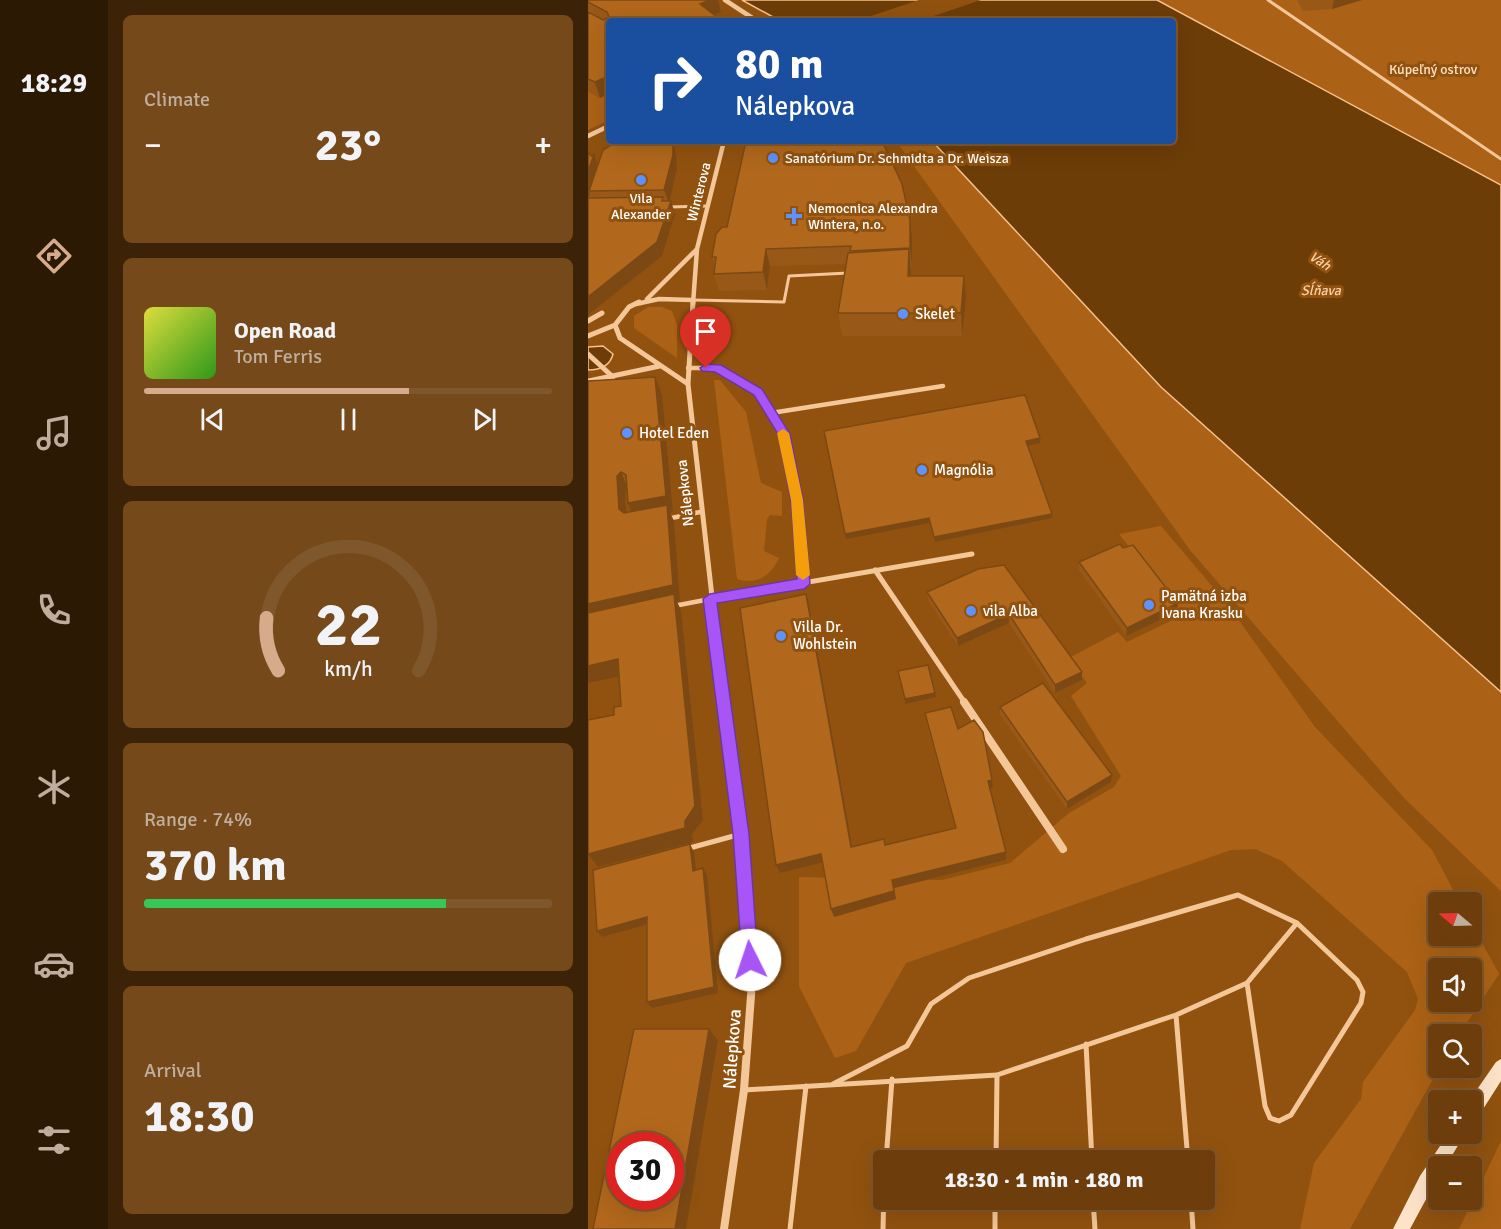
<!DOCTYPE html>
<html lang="en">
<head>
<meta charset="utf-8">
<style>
	:root { --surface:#6d3e0b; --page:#754919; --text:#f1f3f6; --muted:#bfae9d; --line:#7f572c; --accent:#d6ab8b }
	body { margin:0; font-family:Signika,sans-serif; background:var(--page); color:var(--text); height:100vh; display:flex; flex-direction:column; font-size:22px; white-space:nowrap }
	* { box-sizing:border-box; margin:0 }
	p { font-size:20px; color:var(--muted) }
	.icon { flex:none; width:33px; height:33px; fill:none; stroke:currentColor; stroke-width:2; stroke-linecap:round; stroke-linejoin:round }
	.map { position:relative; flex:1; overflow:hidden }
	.drawer { display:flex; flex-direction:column; gap:15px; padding:15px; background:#3c2206; width:480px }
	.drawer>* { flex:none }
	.guide { position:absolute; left:18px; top:18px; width:570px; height:126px; border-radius:6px; box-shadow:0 6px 24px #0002,0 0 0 2px var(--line); background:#1a4fa0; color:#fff; overflow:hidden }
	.needle { width:39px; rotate:289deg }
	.controls { position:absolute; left:840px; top:892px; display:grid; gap:12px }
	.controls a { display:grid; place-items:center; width:54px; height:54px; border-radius:6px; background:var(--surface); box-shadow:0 6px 24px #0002,0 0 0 2px var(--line); font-size:30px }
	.speed { position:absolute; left:18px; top:1132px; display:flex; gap:12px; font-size:30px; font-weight:700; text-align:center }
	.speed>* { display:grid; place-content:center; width:78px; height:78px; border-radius:50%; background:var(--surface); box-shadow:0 6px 24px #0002,0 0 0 2px var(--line); line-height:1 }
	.speed .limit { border:9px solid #d22; background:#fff; color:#111 }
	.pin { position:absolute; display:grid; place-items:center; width:51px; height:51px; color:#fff; margin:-62px -26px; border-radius:50% 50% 50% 0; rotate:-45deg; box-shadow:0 0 6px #0007 }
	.pin .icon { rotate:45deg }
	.me { position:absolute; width:66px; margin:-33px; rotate:356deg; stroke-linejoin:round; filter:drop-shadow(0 0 4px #0008) }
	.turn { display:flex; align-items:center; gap:21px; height:126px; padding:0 30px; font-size:27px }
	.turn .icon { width:78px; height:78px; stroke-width:2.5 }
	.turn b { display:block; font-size:42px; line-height:51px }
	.big { font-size:45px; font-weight:700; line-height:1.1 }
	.drawer .tile { flex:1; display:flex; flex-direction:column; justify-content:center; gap:9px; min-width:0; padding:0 21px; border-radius:9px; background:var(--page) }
	.drawer .dial { align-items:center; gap:0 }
	.dial svg { height:156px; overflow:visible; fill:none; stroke:var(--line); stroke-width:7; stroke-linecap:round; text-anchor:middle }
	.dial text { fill:var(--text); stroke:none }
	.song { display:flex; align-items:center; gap:18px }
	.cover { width:72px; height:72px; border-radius:9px; background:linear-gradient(135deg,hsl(60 70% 55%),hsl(110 70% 35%)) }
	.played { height:6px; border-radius:3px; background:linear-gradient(90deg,var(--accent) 65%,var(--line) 65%) }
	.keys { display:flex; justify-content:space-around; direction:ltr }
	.heat { display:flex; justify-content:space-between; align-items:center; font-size:33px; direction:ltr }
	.charge { height:9px; border-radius:4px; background:linear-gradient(90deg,#34c759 74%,var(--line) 0) }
	.trip { position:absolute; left:285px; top:1150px; width:342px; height:60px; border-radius:6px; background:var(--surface); box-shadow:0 6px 24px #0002,0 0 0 2px var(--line); font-weight:700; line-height:60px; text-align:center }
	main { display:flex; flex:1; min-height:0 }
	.tab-bar { display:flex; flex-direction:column; width:108px; justify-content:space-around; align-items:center; background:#2c1904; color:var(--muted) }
	.tab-bar .icon { width:42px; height:42px }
	.tab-bar .active { color:var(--accent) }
	.tab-bar b { font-size:27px; color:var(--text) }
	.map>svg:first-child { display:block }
	.green { fill:#ac6216; fill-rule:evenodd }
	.water { fill:#6d3d08; stroke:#f8c08a; stroke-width:1.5 }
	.pier { fill:#91520f }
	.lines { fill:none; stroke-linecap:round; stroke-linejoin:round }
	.lane-far2 { stroke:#f4c799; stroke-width:3 }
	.lane-far1 { stroke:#f4c799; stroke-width:4.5 }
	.lane { stroke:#f4c799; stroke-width:5 }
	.street-far2 { stroke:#f4c799; stroke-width:4.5 }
	.street-far1 { stroke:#f4c799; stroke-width:5 }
	.street { stroke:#f4c799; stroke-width:8 }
	.secondary { fill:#fde4c9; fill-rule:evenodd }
	.wall { fill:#985918; fill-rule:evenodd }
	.shaded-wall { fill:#7c4914 }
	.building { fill:#b1681c; stroke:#7c4914; stroke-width:1.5; fill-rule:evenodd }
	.route { fill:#a855f7; stroke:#6d37a1; stroke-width:1.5 }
	.slow { fill:#f59e0b }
	.poi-dot { fill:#5c93ff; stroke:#91520f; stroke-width:2 }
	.labels { text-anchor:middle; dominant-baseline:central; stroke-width:6; stroke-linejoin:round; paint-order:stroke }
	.far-park-label { font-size:14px; fill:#fee0c1; stroke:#91520f }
	.far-poi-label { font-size:14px; fill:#fff; stroke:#91520f; text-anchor:start }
	.far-street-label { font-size:14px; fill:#fff; stroke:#91520f }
	.far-water-label { font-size:14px; font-style:italic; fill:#fbd0a5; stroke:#91520f }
	.poi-label { font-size:15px; fill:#fff; stroke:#91520f; text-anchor:start }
	.street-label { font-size:15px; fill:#fff; stroke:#91520f }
	.near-street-label { font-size:18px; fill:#fff; stroke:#91520f }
</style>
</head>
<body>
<main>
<nav class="tab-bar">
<b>18:29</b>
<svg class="icon active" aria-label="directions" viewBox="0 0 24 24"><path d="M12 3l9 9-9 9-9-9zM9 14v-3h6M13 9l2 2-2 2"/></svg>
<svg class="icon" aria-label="music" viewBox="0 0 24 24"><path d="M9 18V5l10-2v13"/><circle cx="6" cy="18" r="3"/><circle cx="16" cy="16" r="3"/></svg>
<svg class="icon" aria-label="phone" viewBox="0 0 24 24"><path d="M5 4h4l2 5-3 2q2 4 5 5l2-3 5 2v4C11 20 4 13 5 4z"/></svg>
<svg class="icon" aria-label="climate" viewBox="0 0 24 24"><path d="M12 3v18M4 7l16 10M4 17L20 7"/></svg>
<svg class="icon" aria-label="car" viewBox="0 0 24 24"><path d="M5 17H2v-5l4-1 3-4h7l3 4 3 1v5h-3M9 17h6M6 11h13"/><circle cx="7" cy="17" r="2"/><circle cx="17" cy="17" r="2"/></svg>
<svg class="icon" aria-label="filters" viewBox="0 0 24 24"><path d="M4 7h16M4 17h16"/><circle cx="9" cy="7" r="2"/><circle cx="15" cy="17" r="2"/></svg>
</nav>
<section class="drawer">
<div class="tile"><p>Climate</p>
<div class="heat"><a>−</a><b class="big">23°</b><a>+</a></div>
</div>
<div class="tile">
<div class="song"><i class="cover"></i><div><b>Open Road</b><p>Tom Ferris</p></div></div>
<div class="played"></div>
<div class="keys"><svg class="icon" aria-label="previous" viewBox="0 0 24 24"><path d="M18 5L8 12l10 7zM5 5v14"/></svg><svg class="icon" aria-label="pause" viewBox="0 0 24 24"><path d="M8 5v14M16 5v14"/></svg><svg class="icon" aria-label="next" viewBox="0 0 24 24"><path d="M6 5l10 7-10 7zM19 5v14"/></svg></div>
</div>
<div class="tile dial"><svg viewBox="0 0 100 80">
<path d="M14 69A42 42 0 1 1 86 69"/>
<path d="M14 69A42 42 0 0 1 8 42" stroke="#d6ab8b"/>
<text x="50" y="56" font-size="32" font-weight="700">22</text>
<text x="50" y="72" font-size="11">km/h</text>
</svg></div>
<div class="tile"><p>Range · 74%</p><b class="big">370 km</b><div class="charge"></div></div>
<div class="tile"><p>Arrival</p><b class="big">18:30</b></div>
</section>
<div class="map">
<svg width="913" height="1229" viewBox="0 0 913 1229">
	<rect width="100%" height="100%" fill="#91520f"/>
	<!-- green -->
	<path class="green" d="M569,0H913V185Z
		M0,91L12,98L21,93V120L0,130Z
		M308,141H344L573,387L913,692V891L816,798L602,550Z
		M60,307H74L84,311L89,325V358L46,328V316Z
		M126,380H132L158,412L173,483L194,492V516L182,515L179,519L176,551L191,558C183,576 168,585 149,579Z
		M573,526L640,605L727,727L844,850L872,903H850V936H884V924L911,974L871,1035H850L851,1068L762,1229H712L726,1163L773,1099L775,1082L827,1010L830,999L819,972L694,861L667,849L643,850L318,963L268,1051L247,1058L211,986V877L354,880L422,863L481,813L526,787L533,776L483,696L499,683L481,658L530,632L539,642L595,615L531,534ZM850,969H884V1002H850Z
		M913,1141V1229H871Z"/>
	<!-- water -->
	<path class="water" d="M154,0H569L913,185V692L573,387L344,141H585V21H208L185,17Z
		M15,346L25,354C22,366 11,370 0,370V347Z"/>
	<!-- pier -->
	<path class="pier" d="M331,0H393L331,21H253L265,17L274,19Z"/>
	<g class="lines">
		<!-- lane-far2 -->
		<path class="lane-far2" d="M680,0L913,159
			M81,207L120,206
			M104,300L196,302L201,276L260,273"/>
		<!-- lane-far1 -->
		<path class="lane-far1" d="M100,368H129L170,392L196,434L209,500L216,584
			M183,413L355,386
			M79,519L112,512
			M86,606L122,599"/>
		<!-- lane -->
		<path class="lane" d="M98,849L153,834
			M659,983L677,1106L682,1118L691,1121L703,1115L773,1003L775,992L769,980L709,923
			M588,1015L600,1161
			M498,1044L504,1161
			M156,1090L409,1075L588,1015L659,983L709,923L650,895L498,939L381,978L343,1004L319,1046L245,1084
			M298,1161L304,1079
			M408,1161L409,1075
			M407,1200V1229
			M505,1200L507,1229
			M603,1200L605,1229
			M202,1229L218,1086
			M295,1229L296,1188"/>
		<!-- street-far2 -->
		<path class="street-far2" d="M137,0L169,21
			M0,136L21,126
			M59,299L109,249
			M48,304L71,299L104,300
			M105,304L109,249L136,141"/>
		<!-- street-far1 -->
		<path class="street-far1" d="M51,302L41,307L27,325L32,338L100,384
			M105,302L100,384L136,703
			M0,321L14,313
			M0,336L27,325
			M0,354L25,377
			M0,381L72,366
			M287,570L377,703
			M122,599L384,554"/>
		<!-- street -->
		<path class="street" d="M136,702L153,834L164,982L156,1090L136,1229
			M376,702L475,849"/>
		<!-- secondary -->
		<path class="secondary" d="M913,1059V1081L890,1117L884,1119V1101H881L908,1062Z
			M860,1134H877L857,1167H850V1177L822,1229H805L832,1176Z"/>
	</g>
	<!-- wall -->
	<path class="wall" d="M0,0H130L133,12L126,15L129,17L130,21H21L12,98L0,91Z
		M709,0H774L744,9L715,11Z
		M85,142L88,156L89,169L81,201L87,214L74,256L0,315V152L10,165Z
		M134,227L324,237V266H323V276L378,299L374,336H254L250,313L258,264L182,266L179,290L131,291L126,274L127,267L124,257Z
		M67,377L74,394L85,512L82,513L86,521L92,601L89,602L93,610L115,820L104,834L105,842L10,867L26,715L33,706L31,676L0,381ZM39,490L40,503L44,511L38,513L37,493Z
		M491,562L589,612L538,636L491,570Z
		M390,569L494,672V680L467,693L421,623L370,646L340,600L339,592Z
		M221,604L265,846L297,845L367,828L338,722L337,713L370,729L404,780L405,788L402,789L418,852V860L306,888L308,899L246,917L243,909L235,862L192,873Z
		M412,707L524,775L523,782L479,809L412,715Z"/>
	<!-- shaded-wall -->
	<path class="shaded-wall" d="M122,0H130L133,12L116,19L112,4Z
		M746,0H774L744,9Z
		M129,17L130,21H118Z
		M21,76V93L12,98L7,82Z
		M85,142L88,156L89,169L81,203L76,190Z
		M6,154L11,168L1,191L2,194L0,200V172Z
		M83,201L87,214L74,256L0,315V297Z
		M322,220L324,237V266L322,248Z
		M178,249L182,266L179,290L175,272Z
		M321,249L323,272V299L320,276Z
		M376,276L378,299L374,336L373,313Z
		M67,377L74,394L85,512L82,513L86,521L92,601L89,602L93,610L115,820L104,834L105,842L10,867L0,854L86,602L0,621V604L47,520L40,503Z
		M452,438V443L439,446L438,441Z
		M33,472L40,489L37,493L39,525L31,509L29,476Z
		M464,514V518L347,542L346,537Z
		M341,518L342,523L258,539L257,534Z
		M218,594L221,604L266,855L263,847Z
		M590,603L589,612L538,636L539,628Z
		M421,614V623L370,646L369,638Z
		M30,659L38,675L0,683V666Z
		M494,672V680L467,693V685Z
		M347,693L348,697L317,704V699Z
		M524,775L523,782L479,809V802Z
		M404,780L405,788L401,789L400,781Z
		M102,844L106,852L109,878L105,871Z
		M418,852V860L306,888L308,899L246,917L243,909L304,880Z
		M233,854L236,862L192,873L188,865Z
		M115,868L119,875L130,993L64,1008L59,1002Z
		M59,917L64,923L14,937L9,931Z
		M121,1029L130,1040L98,1229H87Z"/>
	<!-- building -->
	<path class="building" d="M0,0H122L112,4L129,17L118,21H21V76L7,82L0,79V12L15,20L21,17L19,12L0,2Z
		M158,141H294L314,184L322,220V248L262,251L263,246L178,249L175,272L126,274L128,257H124L128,234L134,227H139Z
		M85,142V155L76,190L1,191L15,150L26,143Z
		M0,152L3,156L6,154L0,172Z
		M75,197L74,201H83L69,242L0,297V198Z
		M321,249L320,276H376L373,313H250L260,253Z
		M67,377L78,496L40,503L38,475L33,472L29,476L31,509L36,513L79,505L85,585L0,604V381Z
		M437,395L452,438L438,441L464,514L346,537L341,518L257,534L236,431Z
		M532,544L535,548L545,545L590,603L539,628L491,562Z
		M416,565L494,672L467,685L421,614L369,638L339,592L390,569Z
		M86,594L107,806L97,821V828L0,854V720L26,715V707L33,706L30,659L0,666V613Z
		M218,594L263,847L296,839L297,845L368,828L337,713L363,707L370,729L386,720L395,732L404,780L400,781L418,852L304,880L306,891L243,909L233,854L188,865L152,608Z
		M340,665L347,693L317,699L310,671Z
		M455,683L524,775L479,802L412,707Z
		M102,844L105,871L115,868L126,987L59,1002V917L9,931L5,870Z
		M46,1029H121L87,1229H5ZM32,1146H82V1197H32Z"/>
	<!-- route -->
	<path class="route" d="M118,364L133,365L174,389L202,434L215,500L222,584L216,589L129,603L161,834L170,960L168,966L162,968L156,966L154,960L145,834L115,599L122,594L209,579L203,500L190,434L166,395L127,372L114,371L112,368Z"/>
	<!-- slow -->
	<path class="slow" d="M195,429L201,433L215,500L222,575L215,580L208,575L203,500L189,433Z"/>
	<!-- markers -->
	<g class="poi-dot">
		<circle cx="185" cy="158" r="6"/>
		<circle cx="53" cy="180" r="6"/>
		<path d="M203 207h6v6h6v6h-6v6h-6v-6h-6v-6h6z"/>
		<circle cx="315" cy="314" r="6"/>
		<circle cx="39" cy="433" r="6"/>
		<circle cx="334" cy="470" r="6"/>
		<circle cx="561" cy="605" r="6"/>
		<circle cx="383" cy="611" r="6"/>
		<circle cx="193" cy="636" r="6"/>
	</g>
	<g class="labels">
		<!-- far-park labels -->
		<g class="far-park-label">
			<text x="845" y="69">Kúpeľný ostrov</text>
		</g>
		<!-- far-poi labels -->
		<g class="far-poi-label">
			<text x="197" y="158">Sanatórium Dr. Schmidta a Dr. Weisza</text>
			<text x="53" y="198" text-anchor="middle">Vila<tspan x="53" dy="16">Alexander</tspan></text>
			<text x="220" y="208">Nemocnica Alexandra<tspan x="220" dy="16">Wintera, n.o.</tspan></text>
		</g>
		<!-- far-street labels -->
		<g class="far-street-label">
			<text transform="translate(111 192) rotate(-76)">Winterova</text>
		</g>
		<!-- far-water labels -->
		<g class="far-water-label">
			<text transform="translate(732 261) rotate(33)">Váh</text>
			<text x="733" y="290">Sĺňava</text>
		</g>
		<!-- poi labels -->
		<g class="poi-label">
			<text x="327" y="314">Skelet</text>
			<text x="51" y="433">Hotel Eden</text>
			<text x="346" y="470">Magnólia</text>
			<text x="573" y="596">Pamätná izba<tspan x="573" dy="17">Ivana Krasku</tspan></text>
			<text x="395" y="611">vila Alba</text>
			<text x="205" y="627">Villa Dr.<tspan x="205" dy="17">Wohlstein</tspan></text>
		</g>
		<!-- street labels -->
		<g class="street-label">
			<text transform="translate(97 493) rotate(-96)">Nálepkova</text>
		</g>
		<!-- near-street labels -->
		<g class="near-street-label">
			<text transform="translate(144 1049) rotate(-86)">Nálepkova</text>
		</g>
	</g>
</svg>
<div class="controls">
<a><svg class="needle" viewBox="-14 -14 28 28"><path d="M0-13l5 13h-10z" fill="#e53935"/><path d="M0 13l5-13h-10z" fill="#bfae9d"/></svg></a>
<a><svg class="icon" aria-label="sound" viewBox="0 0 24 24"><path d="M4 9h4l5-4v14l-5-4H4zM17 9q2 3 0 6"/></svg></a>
<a><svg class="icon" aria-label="search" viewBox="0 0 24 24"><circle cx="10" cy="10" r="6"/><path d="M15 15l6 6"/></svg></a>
<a>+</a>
<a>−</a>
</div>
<div class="speed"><div class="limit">30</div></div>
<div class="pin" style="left:118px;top:368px;background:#d93025"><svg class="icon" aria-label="arrive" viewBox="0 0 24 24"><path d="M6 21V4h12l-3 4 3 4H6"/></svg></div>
<svg class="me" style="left:162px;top:960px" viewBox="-20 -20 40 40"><circle r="19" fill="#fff"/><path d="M0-13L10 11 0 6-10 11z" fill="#a855f7"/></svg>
<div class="trip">18:30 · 1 min · 180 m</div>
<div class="guide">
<div class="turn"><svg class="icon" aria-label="right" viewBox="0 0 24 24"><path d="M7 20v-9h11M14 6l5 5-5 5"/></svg><div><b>80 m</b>Nálepkova</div></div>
</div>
</div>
</main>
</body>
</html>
